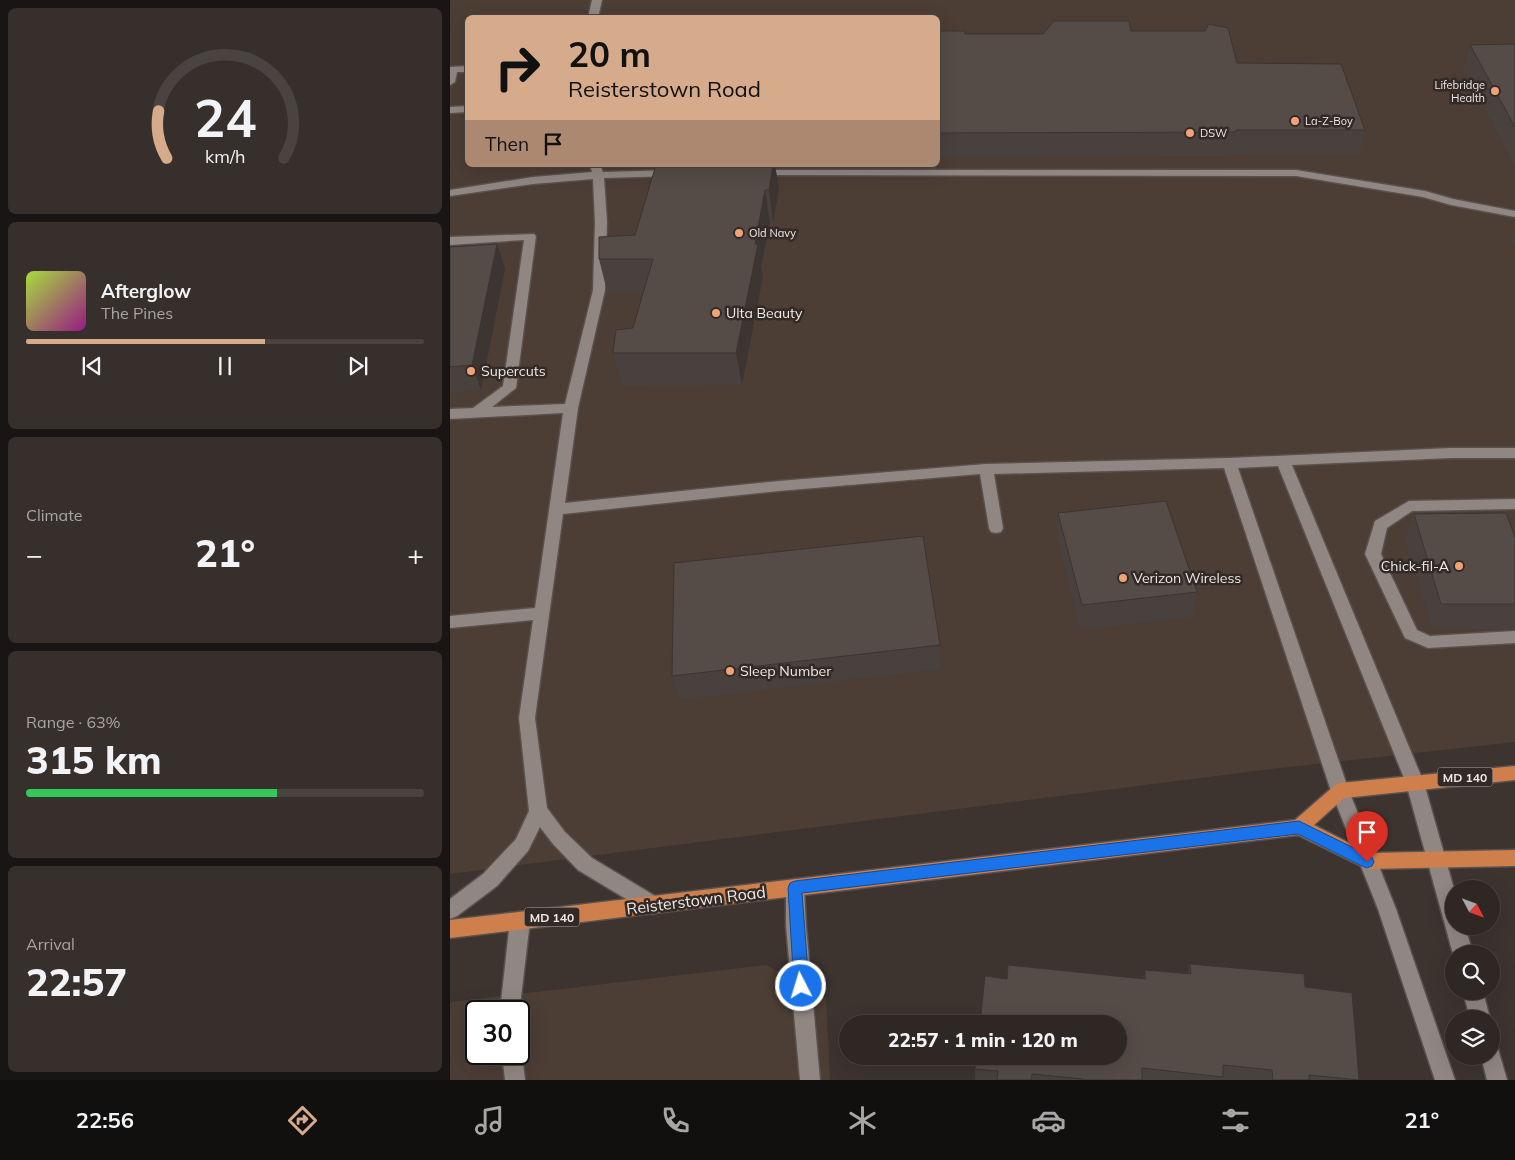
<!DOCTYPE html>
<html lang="en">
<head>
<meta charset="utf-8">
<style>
	:root { --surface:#2e2724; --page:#362f2c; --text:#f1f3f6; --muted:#a7a5a6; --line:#494441; --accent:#d6ab8b }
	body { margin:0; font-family:Mulish,sans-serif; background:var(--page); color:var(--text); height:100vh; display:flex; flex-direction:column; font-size:19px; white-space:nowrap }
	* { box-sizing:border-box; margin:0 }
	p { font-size:16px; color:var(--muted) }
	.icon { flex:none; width:28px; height:28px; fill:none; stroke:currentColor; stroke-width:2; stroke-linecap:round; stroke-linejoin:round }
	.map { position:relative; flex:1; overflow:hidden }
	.details { display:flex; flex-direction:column; gap:8px; padding:8px; background:#191514; width:450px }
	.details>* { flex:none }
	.guide { position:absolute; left:15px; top:15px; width:475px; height:152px; border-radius:8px; box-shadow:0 5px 20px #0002,0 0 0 1px var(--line); background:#d6ab8b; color:#111; overflow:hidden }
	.needle { width:32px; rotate:131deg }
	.controls { position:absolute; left:995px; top:880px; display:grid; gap:10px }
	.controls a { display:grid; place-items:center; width:55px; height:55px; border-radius:50%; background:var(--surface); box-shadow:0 5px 20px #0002,0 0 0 1px var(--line); font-size:25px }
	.speed { position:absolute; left:15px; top:1000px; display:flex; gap:10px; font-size:25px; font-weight:700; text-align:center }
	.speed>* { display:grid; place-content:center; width:65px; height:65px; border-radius:50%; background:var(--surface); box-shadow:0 5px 20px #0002,0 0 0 1px var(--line); line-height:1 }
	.speed .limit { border:2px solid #111; border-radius:8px; background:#fff; color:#111 }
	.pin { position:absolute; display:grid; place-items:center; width:42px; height:42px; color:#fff; margin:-51px -21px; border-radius:50% 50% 50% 0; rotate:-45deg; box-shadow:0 0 5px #0007 }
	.pin .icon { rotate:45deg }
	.me { position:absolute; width:55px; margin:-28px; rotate:355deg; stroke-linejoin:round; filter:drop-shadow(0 0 4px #0008) }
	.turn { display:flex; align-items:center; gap:18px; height:105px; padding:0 20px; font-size:22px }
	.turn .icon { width:65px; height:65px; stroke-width:2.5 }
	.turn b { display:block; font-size:35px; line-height:42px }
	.then { display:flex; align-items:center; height:48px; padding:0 20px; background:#0003; gap:10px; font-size:19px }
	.big { font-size:38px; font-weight:800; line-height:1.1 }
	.details .tile { flex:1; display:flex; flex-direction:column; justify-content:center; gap:8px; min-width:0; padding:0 18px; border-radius:8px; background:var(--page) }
	.details .dial { align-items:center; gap:0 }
	.dial svg { height:130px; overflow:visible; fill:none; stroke:var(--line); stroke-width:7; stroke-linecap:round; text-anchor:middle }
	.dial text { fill:var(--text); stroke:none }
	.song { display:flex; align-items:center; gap:15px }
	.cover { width:60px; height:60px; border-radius:8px; background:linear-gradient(135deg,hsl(80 70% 55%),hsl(310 70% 35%)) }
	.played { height:5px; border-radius:2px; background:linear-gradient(90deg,var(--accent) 60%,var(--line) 60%) }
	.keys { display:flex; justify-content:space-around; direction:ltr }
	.heat { display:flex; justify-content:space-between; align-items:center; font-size:28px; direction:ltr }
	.charge { height:8px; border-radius:4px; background:linear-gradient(90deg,#34c759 63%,var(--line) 0) }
	.trip { position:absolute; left:389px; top:1015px; width:288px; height:50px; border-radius:25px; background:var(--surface); box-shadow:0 5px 20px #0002,0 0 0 1px var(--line); font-weight:800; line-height:50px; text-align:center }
	.tabs { display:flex; height:80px; justify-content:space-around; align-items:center; background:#12100e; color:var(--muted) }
	.tabs .icon { width:35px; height:35px }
	.tabs .selected { color:var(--accent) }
	.tabs b { font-size:22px; color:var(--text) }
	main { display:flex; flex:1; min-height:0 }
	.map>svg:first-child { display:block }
	.built { fill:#4c3d35; fill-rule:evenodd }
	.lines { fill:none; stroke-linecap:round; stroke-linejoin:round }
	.lane-casing { stroke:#59514e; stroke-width:3 }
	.street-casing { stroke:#59514e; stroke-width:3 }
	.primary-casing { stroke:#59514e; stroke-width:3 }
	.lane { fill:#918782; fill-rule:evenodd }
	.street { fill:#918782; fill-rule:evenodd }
	.primary { fill:#cf7f4b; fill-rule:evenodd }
	.wall { fill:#49413d }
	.shaded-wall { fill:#3c3532 }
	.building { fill:#554c47; stroke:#3c3532 }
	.route { fill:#1a73e8; stroke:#114b97 }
	.poi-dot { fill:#f0a279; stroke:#332a26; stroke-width:2 }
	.labels { text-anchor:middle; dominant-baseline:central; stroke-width:5; stroke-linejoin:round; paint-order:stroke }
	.far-poi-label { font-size:11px; fill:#eee9e6; stroke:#332a26; text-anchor:start }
	.shield { fill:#332a26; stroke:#b6b0ac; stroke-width:1 }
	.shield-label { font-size:12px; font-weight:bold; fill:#eee9e6 }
	.poi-label { font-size:14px; fill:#eee9e6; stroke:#332a26; text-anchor:start }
	.near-street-label { font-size:16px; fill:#eee9e6; stroke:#332a26 }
</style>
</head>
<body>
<main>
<section class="details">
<div class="tile dial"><svg viewBox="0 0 100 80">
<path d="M14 69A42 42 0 1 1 86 69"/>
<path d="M14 69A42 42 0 0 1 9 40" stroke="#d6ab8b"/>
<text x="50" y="56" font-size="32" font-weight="700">24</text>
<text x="50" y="72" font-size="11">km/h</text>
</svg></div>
<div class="tile">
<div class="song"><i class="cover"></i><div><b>Afterglow</b><p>The Pines</p></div></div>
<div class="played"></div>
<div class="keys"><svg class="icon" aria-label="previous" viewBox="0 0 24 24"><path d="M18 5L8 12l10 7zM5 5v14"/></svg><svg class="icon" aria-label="pause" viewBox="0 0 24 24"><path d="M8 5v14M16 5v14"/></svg><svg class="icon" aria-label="next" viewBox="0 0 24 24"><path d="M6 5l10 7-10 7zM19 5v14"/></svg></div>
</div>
<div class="tile"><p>Climate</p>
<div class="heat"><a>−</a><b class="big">21°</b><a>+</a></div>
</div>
<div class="tile"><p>Range · 63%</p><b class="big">315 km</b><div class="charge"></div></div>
<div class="tile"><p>Arrival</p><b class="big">22:57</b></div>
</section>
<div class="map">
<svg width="1065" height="1080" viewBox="0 0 1065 1080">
	<rect width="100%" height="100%" fill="#3d3430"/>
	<!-- built -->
	<path class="built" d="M0,0H1065V742L821,769L0,874ZM18,18H488V165H18Z
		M317,965L376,999L380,1080H0V1002ZM26,1011H69V1054H26Z"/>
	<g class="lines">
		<!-- lane casing -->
		<g class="lane-casing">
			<path id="lane" d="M142,0H152L148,18H138Z
				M18,66V72H7L5,82L0,85V67Z
				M18,106V112L0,113V107Z
				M140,165H150L153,172L223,170L229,173L223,176L154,178L157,222L155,290L128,408L115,503L329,481L536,464L779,458L1001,448H1065V458H1001L842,465L974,783L971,788L965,791L959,788L956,783L828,466L788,468L899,791L896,796L890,799L884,796L881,791L774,468L544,474L553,528L551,532L546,533L541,532L539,528L530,474L329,491L113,514L85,718L97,808L115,832L142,858L210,899L212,905L210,911L203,914L196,911L128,870L103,844L90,827L78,851L47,886L7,916L0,919V899L33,874L66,839L79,811L69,718L83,620L0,628V616L85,608L113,413L0,419V409L23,408L53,386L74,240L0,245V237L84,234L86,236L66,388L42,407L115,404L143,290L145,222L143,179L83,184L0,196V190L83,177L142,172Z
				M306,170H846L975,191L1003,199L1065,211V217L1001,205L973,197L846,176L302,175L300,173Z
				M1065,499V509L962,511L937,528L931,554L967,630L980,636L1065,631V643L978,648L955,638L915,554L925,521L959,501Z
				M70,912L77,915L80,921L69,1014V1011H50L60,921L63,915Z
				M69,1047L72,1054L75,1080H55L52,1054H69Z"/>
		</g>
		<!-- street casing -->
		<g class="street-casing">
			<path id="street" d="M965,775L971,778L974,783L1004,889V926H1015L1023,954H1003L956,783L959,778Z
				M890,783L896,786L899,791L946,909L1005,1080H985L928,909L881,791L884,786Z
				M345,879L352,882L354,888L356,926L370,1080H350L336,926V888L338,882Z
				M1013,991H1033L1040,1019H1020Z
				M1041,1046L1048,1049L1057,1080H1037L1031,1056H1041Z"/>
		</g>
		<!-- primary casing -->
		<g class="primary-casing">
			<path id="primary" d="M1065,766V780L894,798L864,825L919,853L1065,850V866L917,869L848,835L0,938V920L845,820L884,786L890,783Z"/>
		</g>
		<!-- lane -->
		<use href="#lane" class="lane"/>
		<!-- street -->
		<use href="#street" class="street"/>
		<!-- primary -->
		<use href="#primary" class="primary"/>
	</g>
	<!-- wall -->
	<path class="wall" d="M488,31L515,34H593L681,31L787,63L915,130L910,154H783L782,156L488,157Z
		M1065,44V166L1013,68L1020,45Z
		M206,165H325L329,190L323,222H320L311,267L313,276L292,385L172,386L163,353L183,328L194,291H157L149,259L185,235Z
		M1065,228V250L1061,241Z
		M47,244L55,269L31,390L0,393V247Z
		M608,513L747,592L743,617L630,630L607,538Z
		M964,514L1065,537V629H982L955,539Z
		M490,645L491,669L229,700L222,676Z
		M740,964L855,987L909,1080H525V1069L557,979H693L695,970L738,974Z"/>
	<!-- shaded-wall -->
	<path class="shaded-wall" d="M323,165H325L329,190L323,222L319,190Z
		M315,190L320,222L311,267L313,276L292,385L286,353Z
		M47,244L55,269L31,390L22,365Z"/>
	<!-- building -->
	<path class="building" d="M604,21H679L681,31H755L759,24L778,28L787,63L891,64L915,130H786V132L488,133V31H515V34H593Z
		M1065,44V127L1020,45Z
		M206,165H323L319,190H315L305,244H308L286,353H163L166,330L183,328L203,259H149V237L185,235Z
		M47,244L22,365L0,367V247Z
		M716,501L747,592L632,605L608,513Z
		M1056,513L1065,537V604H991L964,514Z
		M473,536L490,645L222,676L224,563Z
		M740,964L854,974L855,987L902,993L909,1080L859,1075V1080H823L822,1070L773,1065V1077L692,1068V1080H633V1079L582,1074L581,1080H547L548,1071L525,1069L526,1056H668V1024H530L535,976L557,979L558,965L695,979V970L741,974Z"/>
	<!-- route -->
	<path class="route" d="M849,821L922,857L924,862L922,866L917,868L912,866L848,834L352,893L359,986L356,991L351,993L346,991L344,986L338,888L340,883L345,881Z"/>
	<!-- markers -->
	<g class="poi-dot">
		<circle cx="1045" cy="91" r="5"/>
		<circle cx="845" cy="121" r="5"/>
		<circle cx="740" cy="133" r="5"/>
		<circle cx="289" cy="233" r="5"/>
		<circle cx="266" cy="313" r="5"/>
		<circle cx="21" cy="371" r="5"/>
		<circle cx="1009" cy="566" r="5"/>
		<circle cx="673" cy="578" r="5"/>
		<circle cx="280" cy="671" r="5"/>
	</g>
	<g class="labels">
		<!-- far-poi labels -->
		<g class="far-poi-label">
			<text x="1035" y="85" text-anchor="end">Lifebridge<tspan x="1035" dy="13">Health</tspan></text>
			<text x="855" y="121">La-Z-Boy</text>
			<text x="750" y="133">DSW</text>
			<text x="299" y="233">Old Navy</text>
		</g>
		<!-- shield labels -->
		<g class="shield">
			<rect x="987.5" y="767.5" width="55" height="19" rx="4"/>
			<rect x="74.5" y="907.5" width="55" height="19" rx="4"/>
		</g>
		<g class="shield-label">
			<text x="1015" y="777">MD 140</text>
			<text x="102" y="917">MD 140</text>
		</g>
		<!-- poi labels -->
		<g class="poi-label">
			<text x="276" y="313">Ulta Beauty</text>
			<text x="31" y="371">Supercuts</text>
			<text x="999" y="566" text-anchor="end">Chick-fil-A</text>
			<text x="683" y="578">Verizon Wireless</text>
			<text x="290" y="671">Sleep Number</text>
		</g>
		<!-- near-street labels -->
		<g class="near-street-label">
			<text transform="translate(246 900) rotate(-7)">Reisterstown Road</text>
		</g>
	</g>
</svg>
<div class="controls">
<a><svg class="needle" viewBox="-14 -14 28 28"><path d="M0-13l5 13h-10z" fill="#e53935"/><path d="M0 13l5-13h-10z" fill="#a7a5a6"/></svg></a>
<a><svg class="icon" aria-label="search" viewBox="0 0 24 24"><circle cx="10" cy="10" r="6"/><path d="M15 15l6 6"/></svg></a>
<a><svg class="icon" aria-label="layers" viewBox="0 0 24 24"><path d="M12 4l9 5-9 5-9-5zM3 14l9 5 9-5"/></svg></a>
</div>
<div class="speed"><div class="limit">30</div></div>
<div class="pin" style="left:917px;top:862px;background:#d93025"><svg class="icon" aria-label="arrive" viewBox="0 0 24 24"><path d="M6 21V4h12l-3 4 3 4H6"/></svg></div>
<svg class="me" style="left:351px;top:986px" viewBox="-20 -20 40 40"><circle r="17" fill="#1a73e8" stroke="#fff" stroke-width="3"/><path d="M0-11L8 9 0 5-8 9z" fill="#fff"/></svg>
<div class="trip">22:57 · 1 min · 120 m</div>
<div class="guide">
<div class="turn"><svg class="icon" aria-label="right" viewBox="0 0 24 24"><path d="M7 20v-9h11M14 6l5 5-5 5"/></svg><div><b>20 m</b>Reisterstown Road</div></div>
<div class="then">Then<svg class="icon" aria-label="arrive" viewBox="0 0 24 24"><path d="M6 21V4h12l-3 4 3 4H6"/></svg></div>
</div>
</div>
</main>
<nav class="tabs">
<b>22:56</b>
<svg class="icon selected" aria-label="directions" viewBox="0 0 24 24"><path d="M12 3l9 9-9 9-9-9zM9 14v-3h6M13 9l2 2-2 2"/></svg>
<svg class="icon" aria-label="music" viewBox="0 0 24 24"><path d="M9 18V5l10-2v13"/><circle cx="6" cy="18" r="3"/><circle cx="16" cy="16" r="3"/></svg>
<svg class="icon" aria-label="phone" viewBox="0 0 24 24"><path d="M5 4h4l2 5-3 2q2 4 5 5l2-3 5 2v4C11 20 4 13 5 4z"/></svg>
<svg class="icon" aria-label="climate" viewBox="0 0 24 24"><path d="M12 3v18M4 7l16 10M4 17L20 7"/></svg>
<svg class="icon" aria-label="car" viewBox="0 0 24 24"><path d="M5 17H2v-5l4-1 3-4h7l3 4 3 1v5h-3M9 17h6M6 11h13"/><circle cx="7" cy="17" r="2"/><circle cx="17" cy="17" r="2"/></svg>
<svg class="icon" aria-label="filters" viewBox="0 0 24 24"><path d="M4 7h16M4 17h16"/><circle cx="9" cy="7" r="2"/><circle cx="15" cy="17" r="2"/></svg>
<b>21°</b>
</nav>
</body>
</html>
